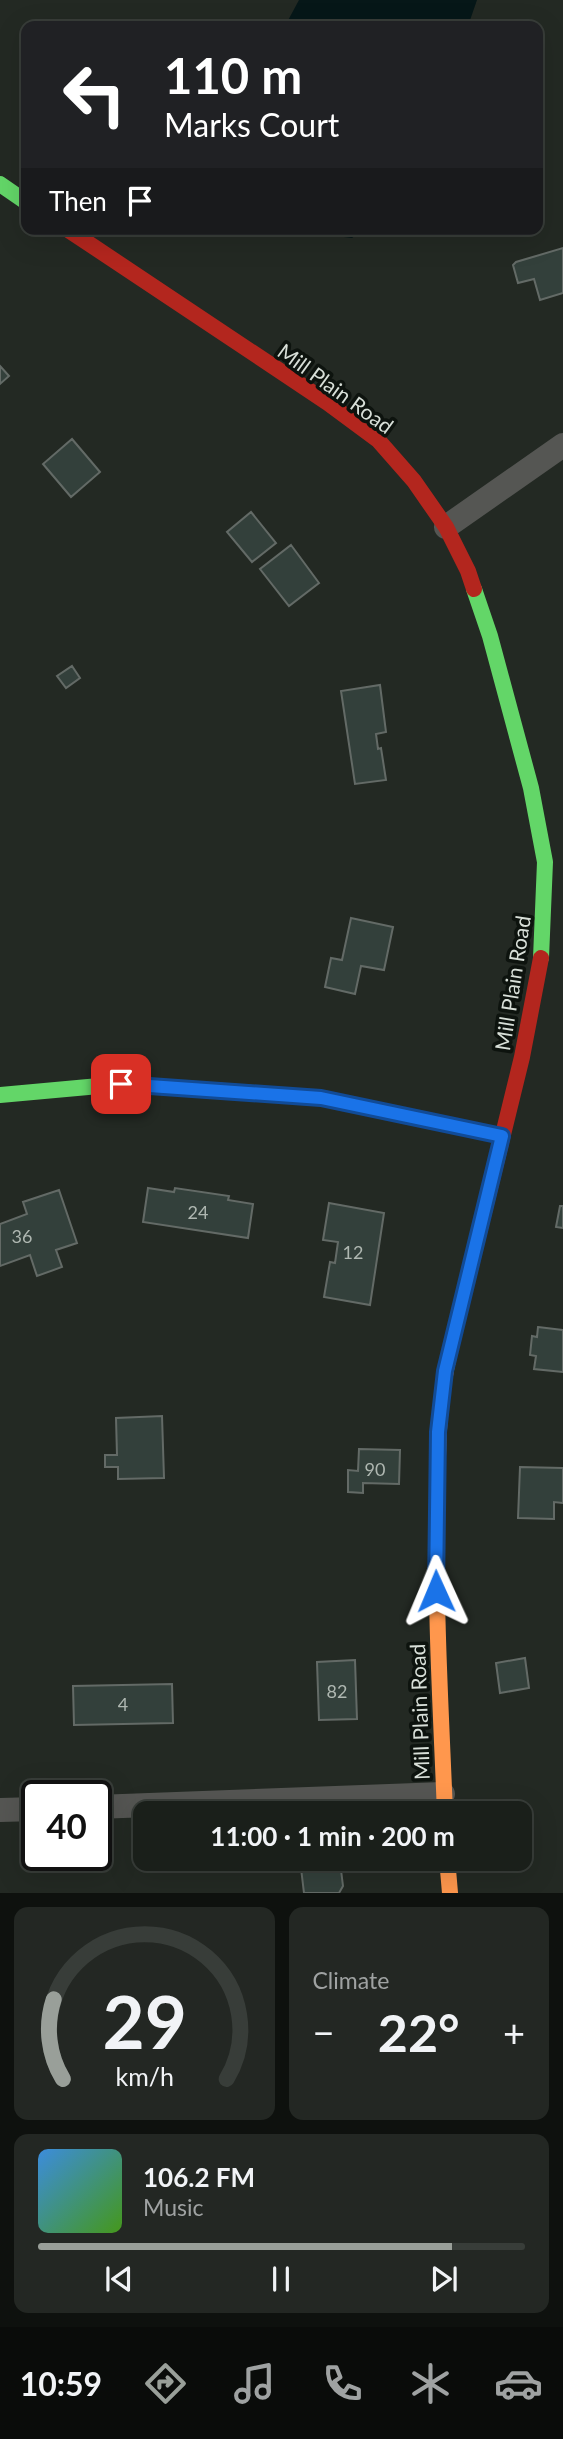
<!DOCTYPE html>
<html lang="en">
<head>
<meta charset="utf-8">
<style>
	:root { --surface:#1a1f1a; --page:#232723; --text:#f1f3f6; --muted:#9fa2a2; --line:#383d39; --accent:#999f99 }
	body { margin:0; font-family:Lato,sans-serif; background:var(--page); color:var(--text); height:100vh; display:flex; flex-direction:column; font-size:26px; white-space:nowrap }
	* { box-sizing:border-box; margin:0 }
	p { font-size:23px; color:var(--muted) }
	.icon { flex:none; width:38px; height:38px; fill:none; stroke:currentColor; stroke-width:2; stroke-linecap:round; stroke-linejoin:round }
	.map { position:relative; height:1893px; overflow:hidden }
	.panel { display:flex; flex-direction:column; gap:14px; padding:14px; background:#0e110e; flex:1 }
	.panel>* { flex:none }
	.hud { position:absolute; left:21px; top:21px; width:522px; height:214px; border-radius:14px; box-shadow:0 7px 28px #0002,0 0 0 2px var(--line); background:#202124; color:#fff; overflow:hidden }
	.speed { position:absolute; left:21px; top:1780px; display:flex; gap:14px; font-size:35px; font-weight:700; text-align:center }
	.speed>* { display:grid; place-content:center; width:91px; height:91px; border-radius:50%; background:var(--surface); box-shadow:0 7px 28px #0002,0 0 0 2px var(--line); line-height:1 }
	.speed .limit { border:4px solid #111; border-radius:10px; background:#fff; color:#111 }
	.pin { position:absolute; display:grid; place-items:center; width:60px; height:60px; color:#fff; margin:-30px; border-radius:14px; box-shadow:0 4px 10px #0006 }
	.me { position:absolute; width:77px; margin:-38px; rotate:359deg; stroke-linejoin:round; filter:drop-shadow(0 0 5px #0008) }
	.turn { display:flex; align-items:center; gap:24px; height:147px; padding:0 28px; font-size:32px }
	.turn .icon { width:91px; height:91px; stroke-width:2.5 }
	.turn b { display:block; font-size:49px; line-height:60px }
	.then { display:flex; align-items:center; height:66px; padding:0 28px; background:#0003; gap:14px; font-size:26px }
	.big { font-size:52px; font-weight:700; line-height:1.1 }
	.panel .widget { flex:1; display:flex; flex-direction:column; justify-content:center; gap:10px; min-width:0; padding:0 24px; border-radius:14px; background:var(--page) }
	.panel .dial { align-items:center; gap:0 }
	.dial svg { height:182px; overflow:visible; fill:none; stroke:var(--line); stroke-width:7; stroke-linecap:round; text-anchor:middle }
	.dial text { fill:var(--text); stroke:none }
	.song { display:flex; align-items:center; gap:21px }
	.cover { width:84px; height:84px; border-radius:10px; background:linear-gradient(135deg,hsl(210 70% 55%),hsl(100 70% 35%)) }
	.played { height:7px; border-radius:4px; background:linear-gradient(90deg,var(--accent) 85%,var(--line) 85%) }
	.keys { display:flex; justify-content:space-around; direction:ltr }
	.heat { display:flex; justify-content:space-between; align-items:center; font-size:38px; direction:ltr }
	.panel .tiles { flex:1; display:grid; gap:14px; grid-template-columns:1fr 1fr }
	.widget:last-child { grid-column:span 2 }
	.trip { position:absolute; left:133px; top:1801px; width:399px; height:70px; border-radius:14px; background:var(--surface); box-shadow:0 7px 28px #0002,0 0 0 2px var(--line); font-weight:700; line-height:70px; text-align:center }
	.tabs { display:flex; height:112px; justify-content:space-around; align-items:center; background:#0a0c0a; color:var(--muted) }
	.tabs .icon { width:49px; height:49px }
	.tabs .current { color:var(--accent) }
	.tabs b { font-size:32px; color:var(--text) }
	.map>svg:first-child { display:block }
	.water { fill:#061718 }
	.building { fill:#33403b; stroke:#636a66; stroke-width:2 }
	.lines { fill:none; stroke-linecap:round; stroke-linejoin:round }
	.street { stroke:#555653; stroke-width:24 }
	.fast { stroke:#63d668; stroke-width:16 }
	.slow { stroke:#ff974d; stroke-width:16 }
	.jam { stroke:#b3261e; stroke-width:16 }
	.route-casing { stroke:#114b97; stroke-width:18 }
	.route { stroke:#1a73e8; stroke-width:12 }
	.labels { text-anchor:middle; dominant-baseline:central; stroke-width:7; stroke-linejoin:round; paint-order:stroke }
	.number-label { font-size:18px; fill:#afb7b1 }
	.street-label { font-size:21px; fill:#d8dfd8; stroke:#0d130e }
</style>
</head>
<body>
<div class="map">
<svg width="563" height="1893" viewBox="0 0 563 1893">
	<rect width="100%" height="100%" fill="#232923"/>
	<!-- water -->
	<path class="water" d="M299,0H477L468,26H285Z
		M325,229H364L352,238L336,236Z"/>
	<!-- building -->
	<path class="building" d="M563,248V293L540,300L534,279L518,283L513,265L516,262Z
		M0,366L9,376L0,384Z
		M72,439L100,472L71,497L43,464Z
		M251,512L276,543L252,562L227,532Z
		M291,545L319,583L289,606L260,569Z
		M72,666L80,678L66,688L57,676Z
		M380,685L386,732L376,734L378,749L381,748L386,780L355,784L341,691Z
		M351,918L393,927L384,970L361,966L355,994L325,987L331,958L342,960Z
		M148,1188L174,1192L175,1188L229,1196L228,1200L253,1204L248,1238L143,1222Z
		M59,1190L77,1243L56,1250L62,1267L37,1276L30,1255L0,1266V1224L27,1214L23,1202Z
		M329,1203L384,1213L370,1305L324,1297L330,1262L335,1263L338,1242L323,1240Z
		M560,1206H563V1228L556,1227Z
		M538,1327L563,1330V1372L534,1369L536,1356L530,1355L532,1336L537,1337Z
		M162,1416L164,1478L118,1479V1467H105V1455H117L116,1418Z
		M359,1449L400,1450L399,1484L363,1483V1493L348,1492V1470L358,1471Z
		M520,1467L563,1468V1503L554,1502V1519L518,1518Z
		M525,1658L529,1688L500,1693L496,1663Z
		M355,1660L357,1719L319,1720L317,1662Z
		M172,1684L173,1723L74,1725L73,1686Z
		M340,1862L343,1886L339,1893H304L301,1868Z"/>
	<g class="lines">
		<!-- street -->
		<path class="street" d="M446,527L563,445
			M96,1807L443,1794
			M0,1810L37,1809"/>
		<!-- fast -->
		<path class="fast" d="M0,184L26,202
			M474,589L490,636L531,788L545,862L541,958
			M0,1095L121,1084L265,1094"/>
		<!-- slow -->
		<path class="slow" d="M445,1813C441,1712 435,1611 437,1510C438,1456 437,1403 450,1351
			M447,1858L450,1893"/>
		<!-- jam -->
		<path class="jam" d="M67,229L328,403L378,440L414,481L446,527L468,571L474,589
			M265,1094L321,1098L502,1136
			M450,1351L522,1057L541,958"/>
	</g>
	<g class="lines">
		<!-- route casing -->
		<g class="route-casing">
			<path id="route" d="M121,1084L321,1098L502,1136L445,1371L438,1432L436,1591"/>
		</g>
		<!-- route -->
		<use href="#route" class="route"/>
	</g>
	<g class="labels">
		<!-- number labels -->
		<g class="number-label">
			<text x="198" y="1212">24</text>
			<text x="22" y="1236">36</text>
			<text x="353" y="1252">12</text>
			<text x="375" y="1469">90</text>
			<text x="337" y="1691">82</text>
			<text x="123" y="1704">4</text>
		</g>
		<!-- street labels -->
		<g class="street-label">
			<text transform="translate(336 388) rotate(36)">Mill Plain Road</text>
			<text transform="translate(512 983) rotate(-81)">Mill Plain Road</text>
			<text transform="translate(419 1712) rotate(-92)">Mill Plain Road</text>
		</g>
	</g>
</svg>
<div class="speed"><div class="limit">40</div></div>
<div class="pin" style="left:121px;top:1084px;background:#d93025"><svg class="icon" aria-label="arrive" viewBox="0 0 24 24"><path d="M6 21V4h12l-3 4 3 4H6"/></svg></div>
<svg class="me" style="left:436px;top:1591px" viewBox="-20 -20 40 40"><path d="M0-17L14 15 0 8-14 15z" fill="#1a73e8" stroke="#fff" stroke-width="4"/></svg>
<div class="trip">11:00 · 1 min · 200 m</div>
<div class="hud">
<div class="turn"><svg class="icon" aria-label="left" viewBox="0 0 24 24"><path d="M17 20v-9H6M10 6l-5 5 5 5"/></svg><div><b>110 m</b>Marks Court</div></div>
<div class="then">Then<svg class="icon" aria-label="arrive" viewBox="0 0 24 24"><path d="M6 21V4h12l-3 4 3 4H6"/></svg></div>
</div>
</div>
<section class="panel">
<div class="tiles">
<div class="widget dial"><svg viewBox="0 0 100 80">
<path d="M14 69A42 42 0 1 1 86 69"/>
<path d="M14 69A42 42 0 0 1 10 34" stroke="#999f99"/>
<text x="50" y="56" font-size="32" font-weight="700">29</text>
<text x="50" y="72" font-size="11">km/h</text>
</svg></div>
<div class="widget"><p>Climate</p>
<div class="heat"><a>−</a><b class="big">22°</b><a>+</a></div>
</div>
<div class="widget">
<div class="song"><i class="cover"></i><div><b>106.2 FM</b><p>Music</p></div></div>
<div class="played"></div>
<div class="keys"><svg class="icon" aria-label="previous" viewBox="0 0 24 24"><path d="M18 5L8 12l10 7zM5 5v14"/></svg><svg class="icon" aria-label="pause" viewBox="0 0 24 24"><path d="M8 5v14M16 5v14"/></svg><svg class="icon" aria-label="next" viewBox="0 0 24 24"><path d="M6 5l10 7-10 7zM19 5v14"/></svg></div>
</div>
</div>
</section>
<nav class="tabs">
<b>10:59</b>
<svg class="icon current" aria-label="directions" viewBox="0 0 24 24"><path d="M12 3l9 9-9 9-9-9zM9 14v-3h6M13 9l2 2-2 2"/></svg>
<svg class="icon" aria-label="music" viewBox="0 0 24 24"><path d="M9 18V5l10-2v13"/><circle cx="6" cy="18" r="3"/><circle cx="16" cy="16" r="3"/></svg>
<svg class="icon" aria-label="phone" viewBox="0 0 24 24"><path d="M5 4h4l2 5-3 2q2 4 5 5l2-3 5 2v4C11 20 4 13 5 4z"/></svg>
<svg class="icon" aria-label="climate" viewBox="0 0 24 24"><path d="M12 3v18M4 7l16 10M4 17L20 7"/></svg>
<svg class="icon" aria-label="car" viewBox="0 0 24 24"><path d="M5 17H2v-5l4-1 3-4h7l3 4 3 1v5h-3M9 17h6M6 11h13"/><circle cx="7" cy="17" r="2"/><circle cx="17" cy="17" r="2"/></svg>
</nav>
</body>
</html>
